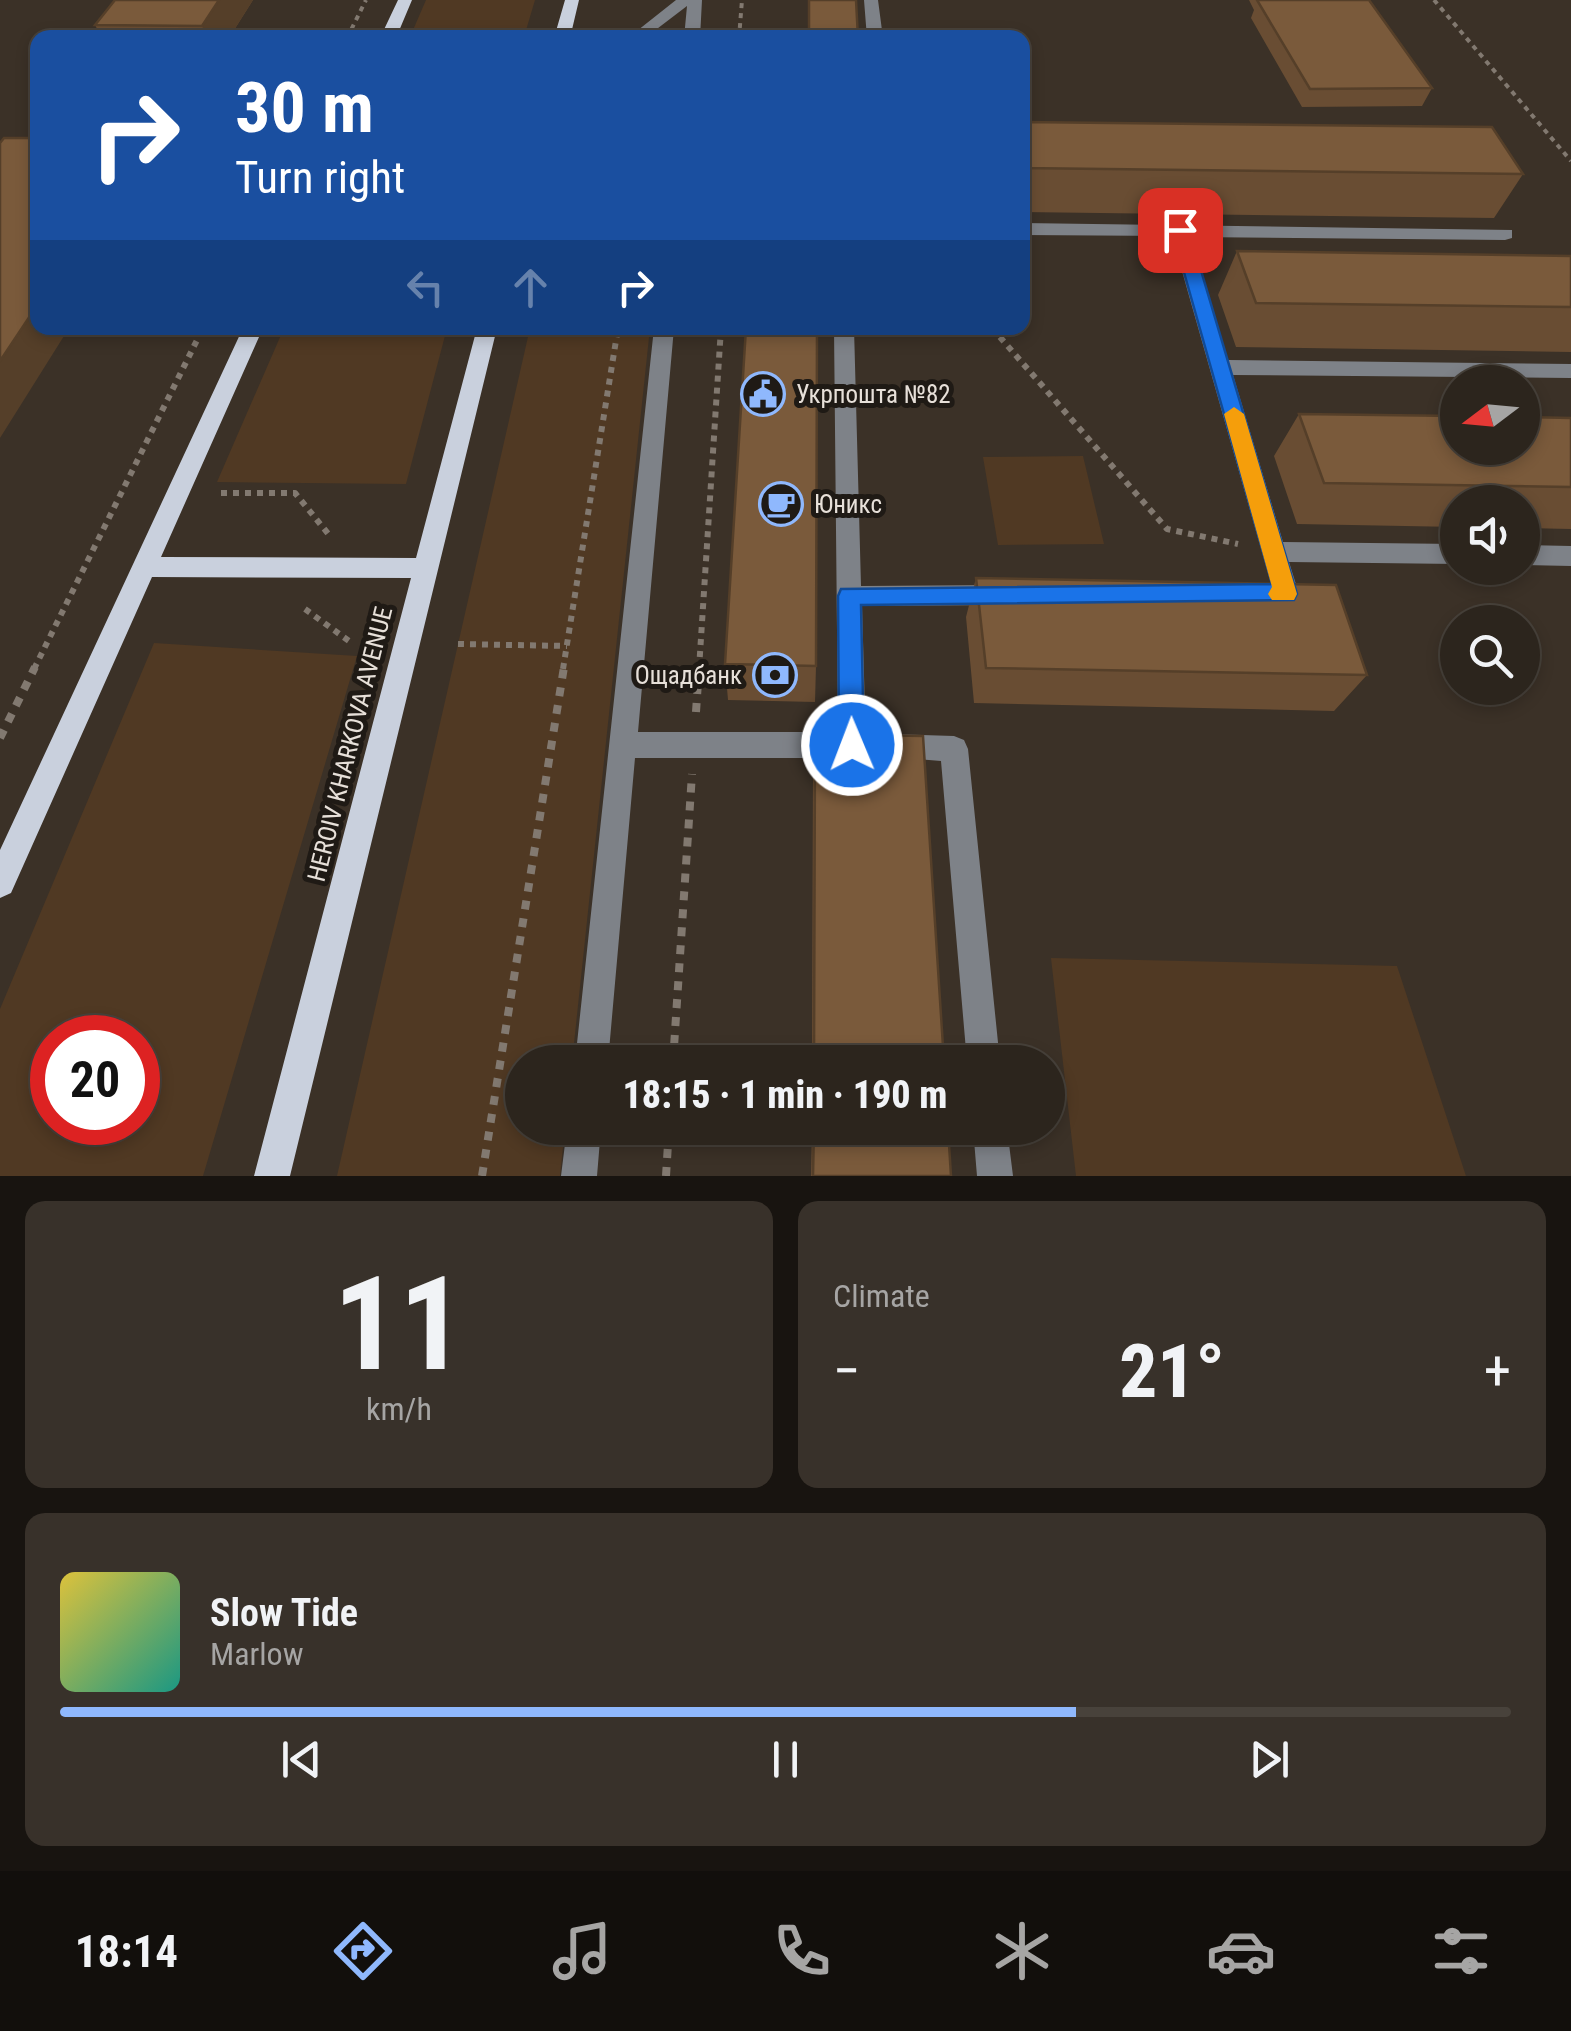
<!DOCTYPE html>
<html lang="en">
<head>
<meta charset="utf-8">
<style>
	:root { --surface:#2c251d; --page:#38312a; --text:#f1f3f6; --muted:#a6a5a4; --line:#48423b; --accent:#8fb8fd }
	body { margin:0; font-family:"Roboto Condensed",sans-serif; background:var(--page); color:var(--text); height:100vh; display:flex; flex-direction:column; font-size:38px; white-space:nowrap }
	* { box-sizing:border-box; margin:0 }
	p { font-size:32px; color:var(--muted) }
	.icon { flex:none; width:55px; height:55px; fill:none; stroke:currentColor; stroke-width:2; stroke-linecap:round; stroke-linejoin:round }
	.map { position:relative; height:1176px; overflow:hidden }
	.details { display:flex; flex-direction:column; gap:25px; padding:25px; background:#181410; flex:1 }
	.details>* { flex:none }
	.hud { position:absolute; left:30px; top:30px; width:1000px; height:305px; border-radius:20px; box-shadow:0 5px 15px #0003,0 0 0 2px var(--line); background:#1a4fa0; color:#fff; overflow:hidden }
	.needle { width:65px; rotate:254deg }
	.tools { position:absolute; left:1440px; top:365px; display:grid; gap:20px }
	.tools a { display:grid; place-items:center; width:100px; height:100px; border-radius:50%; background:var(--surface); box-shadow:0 5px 15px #0003,0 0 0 2px var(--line); font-size:50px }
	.speed { position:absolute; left:30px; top:1015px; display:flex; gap:20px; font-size:50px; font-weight:700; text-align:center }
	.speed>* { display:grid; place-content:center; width:130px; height:130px; border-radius:50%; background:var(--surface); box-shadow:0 5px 15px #0003,0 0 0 2px var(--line); line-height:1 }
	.speed .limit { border:15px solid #d22; background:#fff; color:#111 }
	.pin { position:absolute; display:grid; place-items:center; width:85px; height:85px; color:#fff; margin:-42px; border-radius:20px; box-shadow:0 5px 15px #0006 }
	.me { position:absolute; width:110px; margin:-55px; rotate:359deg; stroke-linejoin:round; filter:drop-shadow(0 0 8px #0008) }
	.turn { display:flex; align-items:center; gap:35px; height:210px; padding:0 40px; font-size:45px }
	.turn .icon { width:130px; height:130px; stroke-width:2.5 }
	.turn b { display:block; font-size:70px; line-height:85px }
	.lanes { display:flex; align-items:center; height:95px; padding:0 40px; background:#0003; justify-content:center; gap:50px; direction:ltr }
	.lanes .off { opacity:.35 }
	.big { font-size:75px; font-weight:800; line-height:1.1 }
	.details .widget { flex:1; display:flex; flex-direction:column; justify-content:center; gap:15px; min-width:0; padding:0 35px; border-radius:20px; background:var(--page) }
	.details .dial { align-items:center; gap:0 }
	.dial b { font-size:130px; line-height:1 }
	.song { display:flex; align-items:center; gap:30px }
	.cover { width:120px; height:120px; border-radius:15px; background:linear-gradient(135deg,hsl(50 70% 55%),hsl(170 70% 35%)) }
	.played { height:10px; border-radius:5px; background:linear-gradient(90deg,var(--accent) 70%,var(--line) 70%) }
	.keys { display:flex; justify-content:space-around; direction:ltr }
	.heat { display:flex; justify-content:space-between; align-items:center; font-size:55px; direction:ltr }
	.details .tiles { flex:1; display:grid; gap:25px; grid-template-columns:1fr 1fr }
	.widget:last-child { grid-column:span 2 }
	.trip { position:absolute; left:505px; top:1045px; width:560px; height:100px; border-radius:50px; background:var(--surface); box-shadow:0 5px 15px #0003,0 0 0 2px var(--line); font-weight:800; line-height:100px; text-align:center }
	.dock { display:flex; height:160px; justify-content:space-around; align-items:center; background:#120f0c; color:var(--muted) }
	.dock .icon { width:70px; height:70px }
	.dock .selected { color:var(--accent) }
	.dock b { font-size:45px; color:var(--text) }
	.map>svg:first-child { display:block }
	.green { fill:#503923; fill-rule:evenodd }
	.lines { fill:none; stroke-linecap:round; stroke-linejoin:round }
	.path-far2 { stroke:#827970; stroke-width:4; stroke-dasharray:5 5; stroke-linecap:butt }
	.path-far1 { stroke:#827970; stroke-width:6; stroke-dasharray:6 6; stroke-linecap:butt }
	.path { stroke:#827970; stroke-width:8; stroke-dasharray:9 9; stroke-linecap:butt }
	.minor { fill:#7e8288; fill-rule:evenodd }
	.major { fill:#c9d0dd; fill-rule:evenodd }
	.wall { fill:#694d33 }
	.shaded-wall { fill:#553f29 }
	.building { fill:#7a5a3b; stroke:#553f29; stroke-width:2.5 }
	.route { fill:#1a73e8; stroke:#114b97; stroke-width:2.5 }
	.slow { fill:#f59e0b }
	.labels { text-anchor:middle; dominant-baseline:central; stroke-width:10; stroke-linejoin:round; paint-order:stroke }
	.poi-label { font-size:25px; fill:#e7e0d9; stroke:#1f1a15; text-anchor:start }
	.street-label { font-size:25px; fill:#e7e0d9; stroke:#1f1a15 }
</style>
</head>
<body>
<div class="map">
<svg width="1571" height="1176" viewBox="0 0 1571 1176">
	<rect width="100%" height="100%" fill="#3b3127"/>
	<!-- green -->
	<path class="green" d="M426,0H535L524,37H410Z
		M284,328H447L406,484L217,482Z
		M530,328H650L572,1062H522V1128H565L560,1176H337Z
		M1083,456L1104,544L998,545L983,457Z
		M154,643L357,656L203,1176H0V1009ZM52,1038H138V1122H52Z
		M1051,958L1397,966L1466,1176H1076Z"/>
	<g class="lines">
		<!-- path-far2 -->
		<path class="path-far2" d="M1434,0L1571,161
			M347,38L366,0
			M739,38L742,0"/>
		<!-- path-far1 -->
		<path class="path-far1" d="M992,328L1167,529L1238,544
			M221,493H295L330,536
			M305,609L349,641
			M458,644L567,646
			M34,669L203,328
			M563,669L618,328
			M699,669L721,328"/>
		<!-- path -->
		<path class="path" d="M696,712L699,667
			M0,738L35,667
			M673,1062L692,774
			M482,1176L564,667
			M666,1176L669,1128"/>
		<!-- minor -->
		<path class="minor" d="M676,0H702L700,38H684L687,6L645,38H628Z
			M864,0H878L883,38H867Z
			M1022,223L1512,230V238L1505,240L1191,237L1228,360L1571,364V378L1233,375L1283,542L1458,544V564L1289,562L1299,594L1295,601L1286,604L1255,601L1251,594L1255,587L1271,584L1172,236L1022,235Z
			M654,328H674L638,732H838L834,328H854L861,586L1004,585L1013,588L1017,595L1013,602L1004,605L862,606L866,745L862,754L852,758H635L608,1062H575Z
			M1522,545L1571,546V566L1522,565Z
			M890,734L954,736L964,740L968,749L1000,1062H967L941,761L880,756L876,747L880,738Z
			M567,1128H601L597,1176H561Z
			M973,1128H1007L1013,1176H977Z"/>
		<!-- major -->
		<path class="major" d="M398,0H412L396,38H380Z
			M565,0H579L570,38H554Z
			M243,328H263L161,557L416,558L477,328H497L290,1176H254L411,578L152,577L11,893L0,898V850Z"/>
	</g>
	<!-- wall -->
	<path class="wall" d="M115,0H253L229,38H102L95,25Z
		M1249,0H1369L1432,88L1422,106L1302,107L1251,18L1254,10Z
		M1022,122L1523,174L1494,218L1022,212Z
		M1237,251L1571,256V352L1236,347L1218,295Z
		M1299,414L1571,418V529L1522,528V502H1458V527L1297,524L1274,456Z
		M976,578L1367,675L1334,711L974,703L966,617Z
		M725,664L816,666L815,702L728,700Z
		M815,734L944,1062H812L813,768Z
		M812,1128H948L951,1176H811Z"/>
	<!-- shaded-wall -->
	<path class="shaded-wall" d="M219,0H253L229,38H207L202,26Z
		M38,304V328H69L0,438V361Z"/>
	<!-- building -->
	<path class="building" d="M115,0H219L202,26L95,25Z
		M809,0H856L858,38H809Z
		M1257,0H1369L1432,88L1310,89Z
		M1022,122L1492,127L1523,174L1022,168Z
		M4,138H38V304L0,361V143Z
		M1237,251L1571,256V307L1256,303Z
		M746,328H817L816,666L725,664Z
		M1299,414L1458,416V448H1522V417L1571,418V487L1324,483Z
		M976,578L1336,585L1367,675L986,668Z
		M815,734L923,736L944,1062H814Z
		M814,1128H948L951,1176H813Z"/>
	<!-- route -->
	<path class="route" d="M1180,225L1189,230L1297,594L1294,600L861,605L864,745L860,753L852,756L843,753L839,745L838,596L841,589L1272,584L1172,230Z"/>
	<!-- slow -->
	<path class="slow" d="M1234,407L1244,414L1297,594L1294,600H1272L1268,594L1272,587L1224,414Z"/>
	<!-- icons -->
	<defs>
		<g id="civic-ring" transform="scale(2.25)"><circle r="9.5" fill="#1f1a15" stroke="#8fb8fd" stroke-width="1.5"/><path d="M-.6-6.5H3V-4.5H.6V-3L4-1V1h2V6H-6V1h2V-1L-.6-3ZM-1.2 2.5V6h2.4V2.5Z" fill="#8fb8fd"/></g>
		<g id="cafe-ring" transform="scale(2.25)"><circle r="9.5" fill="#1f1a15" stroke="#8fb8fd" stroke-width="1.5"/><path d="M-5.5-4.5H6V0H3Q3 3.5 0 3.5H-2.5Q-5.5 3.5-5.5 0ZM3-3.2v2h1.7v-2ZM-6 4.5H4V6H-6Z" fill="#8fb8fd"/></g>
		<g id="bank-ring" transform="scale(2.25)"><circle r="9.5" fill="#1f1a15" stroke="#8fb8fd" stroke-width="1.5"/><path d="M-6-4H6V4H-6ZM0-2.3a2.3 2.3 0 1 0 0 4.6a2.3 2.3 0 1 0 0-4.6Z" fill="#8fb8fd"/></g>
	</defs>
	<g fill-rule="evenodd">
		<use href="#civic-ring" x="763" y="394"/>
		<use href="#cafe-ring" x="781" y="504"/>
		<use href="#bank-ring" x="775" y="675"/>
	</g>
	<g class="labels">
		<!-- poi labels -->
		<g class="poi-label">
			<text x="796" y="394">Укрпошта №82</text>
			<text x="814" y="504">Юникс</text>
			<text x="742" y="675" text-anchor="end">Ощадбанк</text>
		</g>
		<!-- street labels -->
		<g class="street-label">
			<text transform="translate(350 744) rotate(-76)">HEROIV KHARKOVA AVENUE</text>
		</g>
	</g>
</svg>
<div class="tools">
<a><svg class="needle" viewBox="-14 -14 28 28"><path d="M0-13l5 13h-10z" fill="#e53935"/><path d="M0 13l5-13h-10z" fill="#a6a5a4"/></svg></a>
<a><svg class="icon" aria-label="sound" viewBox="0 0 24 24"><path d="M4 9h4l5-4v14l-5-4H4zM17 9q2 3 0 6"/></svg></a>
<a><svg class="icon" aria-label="search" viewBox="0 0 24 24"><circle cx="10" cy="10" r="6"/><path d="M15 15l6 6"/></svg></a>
</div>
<div class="speed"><div class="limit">20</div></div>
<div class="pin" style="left:1180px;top:230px;background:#d93025"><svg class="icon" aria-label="arrive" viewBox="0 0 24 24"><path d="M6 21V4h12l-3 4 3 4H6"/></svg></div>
<svg class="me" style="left:852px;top:745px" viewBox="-20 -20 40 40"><circle r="17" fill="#1a73e8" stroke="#fff" stroke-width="3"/><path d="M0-11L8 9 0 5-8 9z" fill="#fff"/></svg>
<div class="trip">18:15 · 1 min · 190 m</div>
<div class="hud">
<div class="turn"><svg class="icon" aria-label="right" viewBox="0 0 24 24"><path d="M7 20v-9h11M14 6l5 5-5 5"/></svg><div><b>30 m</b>Turn right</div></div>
<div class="lanes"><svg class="icon off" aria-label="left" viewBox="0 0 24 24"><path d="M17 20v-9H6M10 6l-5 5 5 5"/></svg><svg class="icon off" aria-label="ahead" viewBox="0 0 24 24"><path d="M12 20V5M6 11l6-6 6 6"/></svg><svg class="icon" aria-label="right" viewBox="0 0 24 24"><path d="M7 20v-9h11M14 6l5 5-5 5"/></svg></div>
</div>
</div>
<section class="details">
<div class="tiles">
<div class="widget dial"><b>11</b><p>km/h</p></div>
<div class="widget"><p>Climate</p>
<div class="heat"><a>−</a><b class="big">21°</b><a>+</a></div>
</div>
<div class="widget">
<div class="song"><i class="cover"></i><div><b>Slow Tide</b><p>Marlow</p></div></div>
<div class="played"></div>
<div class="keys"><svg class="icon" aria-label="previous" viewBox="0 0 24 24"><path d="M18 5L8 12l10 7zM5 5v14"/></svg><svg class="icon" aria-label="pause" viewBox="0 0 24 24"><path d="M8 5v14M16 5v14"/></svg><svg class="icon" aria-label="next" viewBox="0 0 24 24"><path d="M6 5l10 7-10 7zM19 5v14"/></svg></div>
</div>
</div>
</section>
<nav class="dock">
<b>18:14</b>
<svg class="icon selected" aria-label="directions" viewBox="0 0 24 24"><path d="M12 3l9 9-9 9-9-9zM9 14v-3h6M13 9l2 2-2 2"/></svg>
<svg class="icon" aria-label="music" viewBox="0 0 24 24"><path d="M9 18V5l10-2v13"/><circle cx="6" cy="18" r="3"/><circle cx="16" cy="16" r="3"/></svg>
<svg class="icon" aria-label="phone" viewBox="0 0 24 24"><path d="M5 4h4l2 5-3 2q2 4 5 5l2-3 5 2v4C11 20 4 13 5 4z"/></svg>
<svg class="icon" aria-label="climate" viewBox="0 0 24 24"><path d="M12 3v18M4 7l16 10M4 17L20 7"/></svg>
<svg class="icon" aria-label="car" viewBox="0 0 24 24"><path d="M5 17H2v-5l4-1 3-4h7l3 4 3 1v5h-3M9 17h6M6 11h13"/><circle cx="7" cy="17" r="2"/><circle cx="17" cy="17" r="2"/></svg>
<svg class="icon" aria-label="filters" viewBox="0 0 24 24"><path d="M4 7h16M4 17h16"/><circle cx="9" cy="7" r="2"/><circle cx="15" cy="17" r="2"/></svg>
</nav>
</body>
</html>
